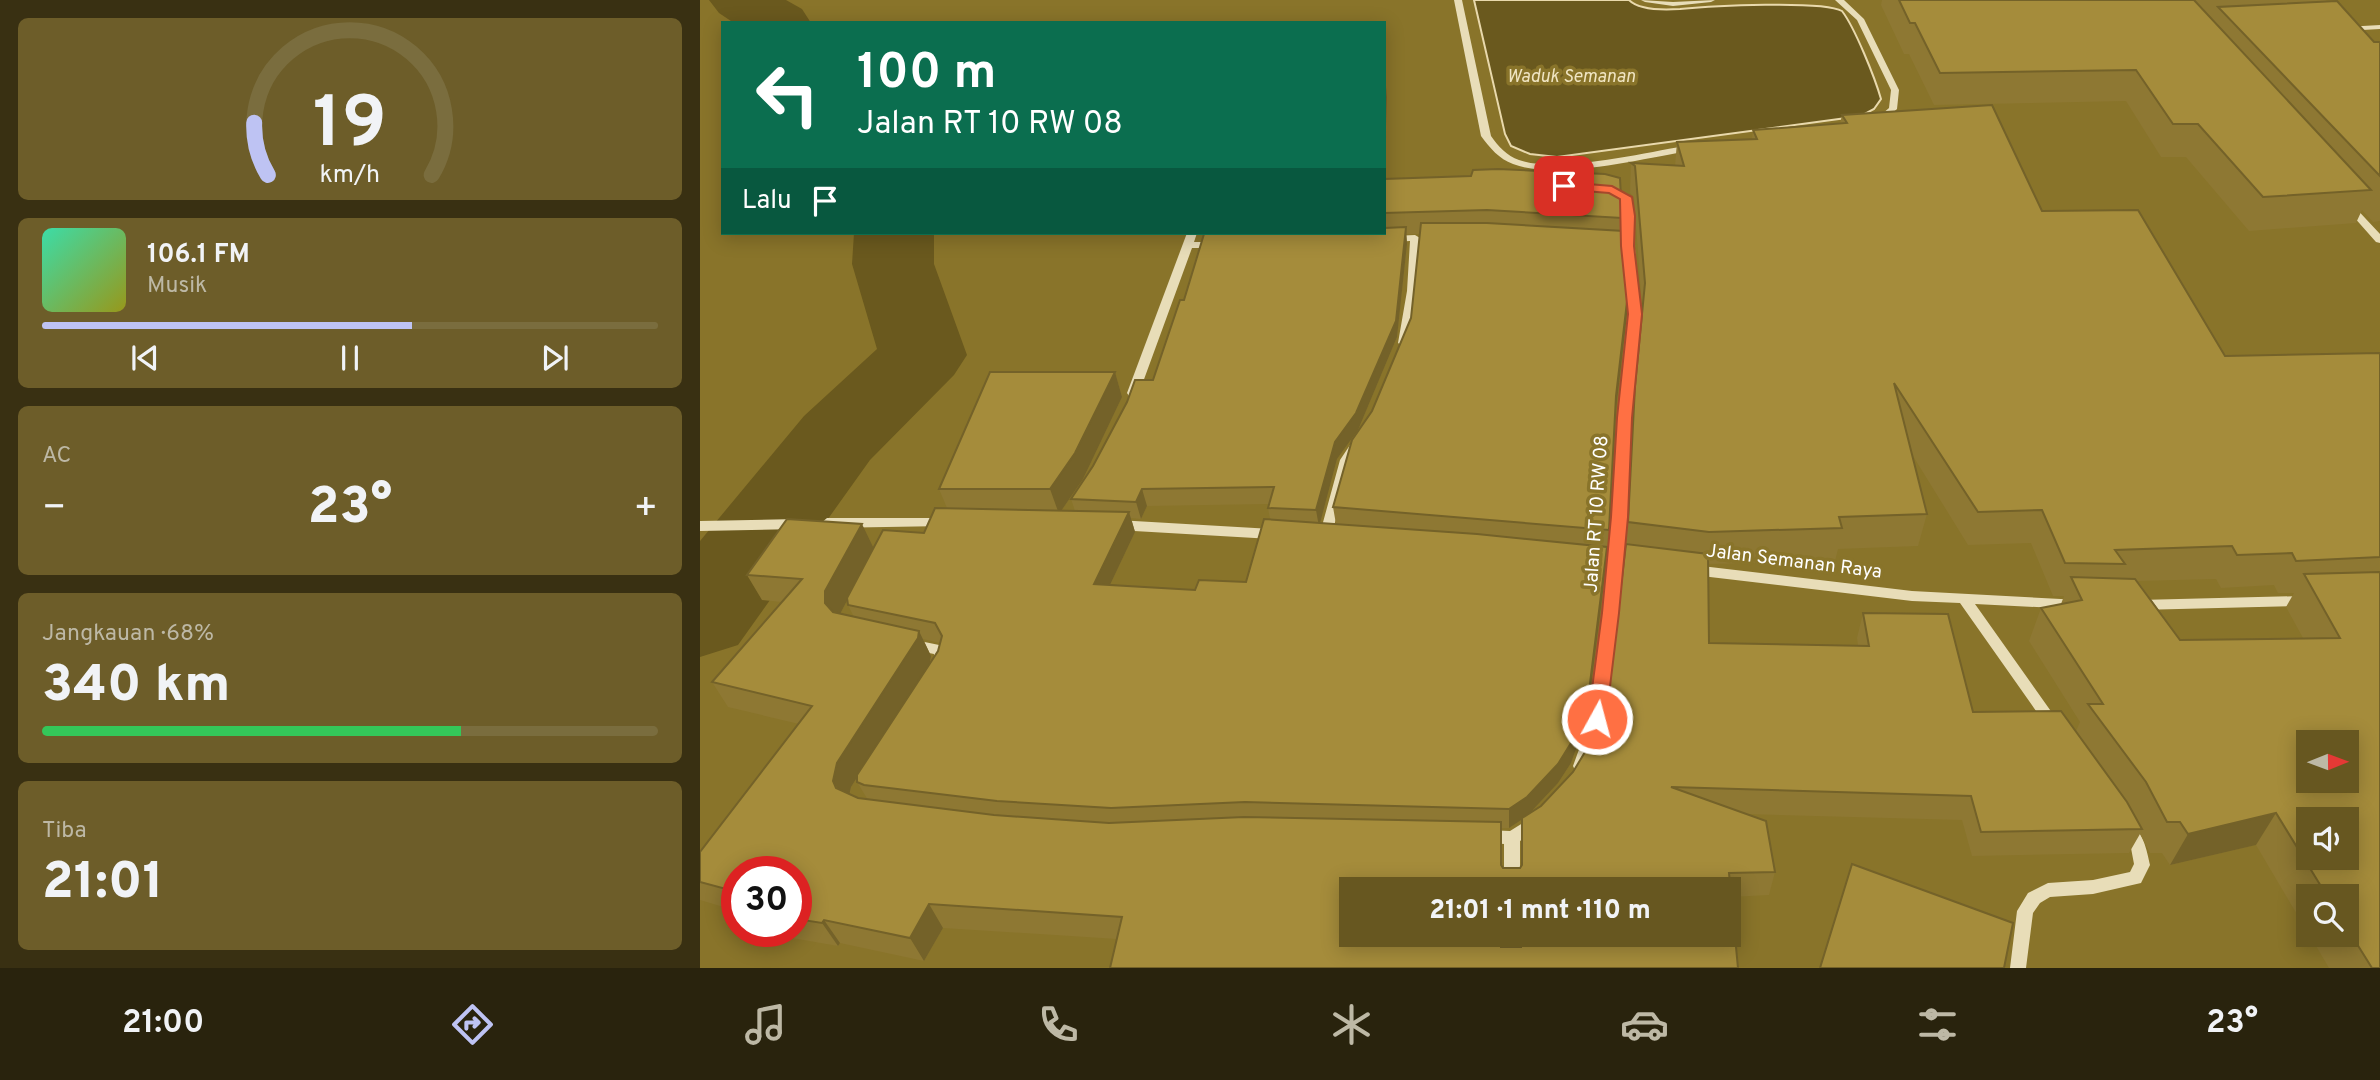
<!DOCTYPE html>
<html lang="id">
<head>
<meta charset="utf-8">
<style>
	:root { --surface:#675720; --page:#6d5d29; --text:#f1f3f6; --muted:#bdb8a5; --line:#7a6d3e; --accent:#bec3f3 }
	body { margin:0; font-family:Overpass,sans-serif; background:var(--page); color:var(--text); height:100vh; display:flex; flex-direction:column; font-size:26px; white-space:nowrap }
	* { box-sizing:border-box; margin:0 }
	p { font-size:23px; color:var(--muted) }
	.icon { flex:none; width:38px; height:38px; fill:none; stroke:currentColor; stroke-width:2; stroke-linecap:round; stroke-linejoin:round }
	.map { position:relative; flex:1; overflow:hidden }
	.details { display:flex; flex-direction:column; gap:18px; padding:18px; background:#393012; width:700px }
	.details>* { flex:none }
	.guide { position:absolute; left:21px; top:21px; width:665px; height:214px; border-radius:0px; box-shadow:0 4px 18px #0003; background:#0b6e4f; color:#fff; overflow:hidden }
	.needle { width:46px; rotate:89deg }
	.fabs { position:absolute; left:1596px; top:730px; display:grid; gap:14px }
	.fabs a { display:grid; place-items:center; width:63px; height:63px; border-radius:0px; background:var(--surface); box-shadow:0 4px 18px #0003; font-size:35px }
	.speed { position:absolute; left:21px; top:856px; display:flex; gap:14px; font-size:35px; font-weight:700; text-align:center }
	.speed>* { display:grid; place-content:center; width:91px; height:91px; border-radius:50%; background:var(--surface); box-shadow:0 4px 18px #0003; line-height:1 }
	.speed .limit { border:10px solid #d22; background:#fff; color:#111 }
	.pin { position:absolute; display:grid; place-items:center; width:60px; height:60px; color:#fff; margin:-30px; border-radius:14px; box-shadow:0 4px 10px #0006 }
	.me { position:absolute; width:77px; margin:-38px; rotate:7deg; stroke-linejoin:round; filter:drop-shadow(0 0 5px #0008) }
	.turn { display:flex; align-items:center; gap:24px; height:147px; padding:0 21px; font-size:32px }
	.turn .icon { width:91px; height:91px; stroke-width:2.5 }
	.turn b { display:block; font-size:49px; line-height:60px }
	.then { display:flex; align-items:center; height:66px; padding:0 21px; background:#0003; gap:14px; font-size:26px }
	.big { font-size:52px; font-weight:800; line-height:1.1 }
	.details .tile { flex:1; display:flex; flex-direction:column; justify-content:center; gap:10px; min-width:0; padding:0 24px; border-radius:10px; background:var(--page) }
	.details .dial { align-items:center; gap:0 }
	.dial svg { height:182px; overflow:visible; fill:none; stroke:var(--line); stroke-width:7; stroke-linecap:round; text-anchor:middle }
	.dial text { fill:var(--text); stroke:none }
	.song { display:flex; align-items:center; gap:21px }
	.cover { width:84px; height:84px; border-radius:10px; background:linear-gradient(135deg,hsl(160 70% 55%),hsl(60 70% 35%)) }
	.played { height:7px; border-radius:4px; background:linear-gradient(90deg,var(--accent) 60%,var(--line) 60%) }
	.keys { display:flex; justify-content:space-around; direction:ltr }
	.heat { display:flex; justify-content:space-between; align-items:center; font-size:38px; direction:ltr }
	.charge { height:10px; border-radius:5px; background:linear-gradient(90deg,#34c759 68%,var(--line) 0) }
	.trip { position:absolute; left:639px; top:877px; width:402px; height:70px; border-radius:0px; background:var(--surface); box-shadow:0 4px 18px #0003; font-weight:800; line-height:70px; text-align:center }
	.tabs { display:flex; height:112px; justify-content:space-around; align-items:center; background:#29230d; color:var(--muted) }
	.tabs .icon { width:49px; height:49px }
	.tabs .on { color:var(--accent) }
	.tabs b { font-size:32px; color:var(--text) }
	main { display:flex; flex:1; min-height:0 }
	.map>svg:first-child { display:block }
	.water { fill:#6a591e; stroke:#e9d9ac; stroke-width:2 }
	.lines { fill:none; stroke-linecap:round; stroke-linejoin:round }
	.river { fill:#6a591e; fill-rule:evenodd }
	.minor { fill:#e8ddb8; fill-rule:evenodd }
	.wall { fill:#8e7833; fill-rule:evenodd }
	.shaded-wall { fill:#746229 }
	.building { fill:#a58c3b; stroke:#746229; stroke-width:2; fill-rule:evenodd }
	.route { fill:#ff7043; stroke:#a6492c; stroke-width:2 }
	.labels { text-anchor:middle; dominant-baseline:central; stroke-width:7; stroke-linejoin:round; paint-order:stroke }
	.far-water-label { font-size:18px; font-style:italic; fill:#f0e5c3; stroke:#89742a }
	.street-label { font-size:19px; fill:#fff; stroke:#89742a }
</style>
</head>
<body>
<main>
<section class="details">
<div class="tile dial"><svg viewBox="0 0 100 80">
<path d="M14 69A42 42 0 1 1 86 69"/>
<path d="M14 69A42 42 0 0 1 8 46" stroke="#bec3f3"/>
<text x="50" y="56" font-size="32" font-weight="700">19</text>
<text x="50" y="72" font-size="11">km/h</text>
</svg></div>
<div class="tile">
<div class="song"><i class="cover"></i><div><b>106.1 FM</b><p>Musik</p></div></div>
<div class="played"></div>
<div class="keys"><svg class="icon" aria-label="previous" viewBox="0 0 24 24"><path d="M18 5L8 12l10 7zM5 5v14"/></svg><svg class="icon" aria-label="pause" viewBox="0 0 24 24"><path d="M8 5v14M16 5v14"/></svg><svg class="icon" aria-label="next" viewBox="0 0 24 24"><path d="M6 5l10 7-10 7zM19 5v14"/></svg></div>
</div>
<div class="tile"><p>AC</p>
<div class="heat"><a>−</a><b class="big">23°</b><a>+</a></div>
</div>
<div class="tile"><p>Jangkauan · 68%</p><b class="big">340 km</b><div class="charge"></div></div>
<div class="tile"><p>Tiba</p><b class="big">21:01</b></div>
</section>
<div class="map">
<svg width="1680" height="968" viewBox="0 0 1680 968">
	<rect width="100%" height="100%" fill="#89742a"/>
	<!-- water -->
	<path class="water" d="M774,0H929C940,11 965,10 980,9C1010,6 1123,0 1142,11C1155,28 1175,78 1181,99L1174,109L1161,116L857,157L830,154L811,146L805,134Z"/>
	<g class="lines">
		<!-- river -->
		<path class="river" d="M9,0H86L102,9L111,23H34L19,13Z
			M154,233H234V264L267,355L254,375L170,460L38,645L0,657V541L104,416L177,349L152,264Z"/>
		<!-- minor -->
		<path class="minor" d="M754,0H762L791,136C798,146 807,156 819,160C858,174 948,152 990,145L995,148L990,151C943,158 858,181 813,164C799,159 790,148 781,136Z
			M941,0L973,2L1015,0L1011,2L973,6L945,2Z
			M1135,0H1144L1164,19L1199,90L1197,109L1181,123L1174,121L1189,108L1191,90L1157,20Z
			M1680,25V29L1645,31L1641,29L1645,27Z
			M905,186L931,197L940,314L930,418L926,517L922,557L945,561L946,564L945,567L940,569L921,566L904,719L887,766L885,770L880,772L875,770L873,766L890,719L908,565L887,561L886,558L887,555L892,553L909,555L914,517L918,418L930,314L921,199L902,191V187Z
			M1648,202L1651,203L1680,234V243L1676,242L1645,207V203Z
			M487,233H497L494,242H517L522,245L517,248H492L439,393L437,396H429L427,393Z
			M715,235L720,238L717,291L708,343L703,346L698,343L707,291L710,241L693,242L688,239L693,236Z
			M654,444L660,448L652,460L631,537L630,540H620L619,537L640,460L650,445Z
			M127,518H245L251,522L245,526L127,528L121,523Z
			M98,519L104,524L98,529L0,531V521Z
			M417,520L574,529L578,531L580,534L578,537L574,539L417,530L411,525Z
			M993,565L1212,591L1380,600L1382,604L1380,608L1375,609L1275,604L1360,724L1358,728L1353,730L1348,728L1260,603L1212,601L993,575L988,573L986,570L988,567Z
			M1603,596L1608,597L1610,601L1608,605L1603,606L1439,610L1434,609L1432,605L1434,601L1439,600Z
			M210,639L244,646L249,657L246,668L241,669L236,668L234,654L205,648L203,644L205,640Z
			M834,816L839,818L842,823L839,828L820,841V889H804V844L780,842L777,837L780,832L785,830L810,831Z
			M1428,823C1443,829 1447,851 1450,865L1441,883L1393,894L1350,897L1340,903L1333,913L1326,968H1310L1317,911L1328,893L1348,883L1393,880L1430,872L1434,864L1431,848L1420,830L1423,825Z
			M804,934H820V968H804Z"/>
	</g>
	<!-- wall -->
	<path class="wall" d="M1182,0H1626L1625,2L1674,42H1680V221L1673,222L1662,210L1656,223L1549,231L1486,157H1461L1426,101L1234,105L1209,54H1204L1181,5Z
		M684,76L687,97L685,179L922,218V231L927,314L915,418L906,567L887,718L871,763L858,783L830,813L841,806L873,772L891,742L908,695L926,544L935,386L942,308L934,197L930,193L931,163L975,166L977,142L1052,139L1053,130L1140,124L1142,115L1342,211L1525,356L1680,353V968H1629L1609,934H1647V896H1608V933L1556,845L1470,865L1462,853H1450L1440,834L1429,853L1272,856L1262,820L1045,814L1075,872L1069,895L1031,897L1038,968L417,939L243,928L224,961L140,943L138,946L69,934L67,931H96V872H37V911L0,900V852L99,724L28,707L12,682L82,602L62,600L47,575L173,548L224,533L247,508L239,489L415,372L422,397L383,479L361,511H375L371,499L453,380L484,300L507,233H684ZM706,234H720L711,318L633,507L636,524L620,523L637,459L658,430L697,337L707,244ZM1213,456L1268,545L1331,543L1353,596H1364L1361,604L1341,608L1329,641L1380,722L1376,731L1273,712L1163,613L1157,638L1158,646L1009,643L1008,564L1135,561L1138,549L1218,546L1227,514ZM569,504L568,508L570,519L546,582L495,590L410,585L435,532L431,518L441,519L447,506ZM1516,579L1521,588L1574,585L1578,593H1594L1586,607L1603,638L1480,640L1438,581ZM148,599V605L154,617L140,614ZM223,639L240,643L238,651L231,662V656ZM157,778V782L168,800L158,798L150,794L151,787ZM822,819V865L820,868H803L801,866V828H809ZM651,889H1029L821,947H802V934Z"/>
	<!-- shaded-wall -->
	<path class="shaded-wall" d="M685,76L687,97L684,185V111Z
		M706,227L707,244L697,337L658,430L637,459L619,527L616,510L635,442Z
		M928,293L927,314L915,418L908,552L916,396Z
		M415,372L422,397L383,479L359,514L350,489Z
		M442,489L447,506L441,519L436,502Z
		M429,512L435,532L401,604L394,584Z
		M162,524L174,549L139,616V629L125,603V591Z
		M907,547L906,567L887,718L871,763L858,783L827,816L809,828V809Z
		M219,631L231,656L230,663L151,787L147,805L133,781L137,763Z
		M1576,813L1556,845L1470,865L1488,834Z
		M229,904L243,928L224,961L210,938Z
		M124,920L140,943L138,946L122,923Z"/>
	<!-- building -->
	<path class="building" d="M1199,0H1494L1671,190L1563,197L1498,124H1473L1436,70L1240,73L1215,23H1210Z
		M1637,1L1674,42H1680V176L1518,7Z
		M684,76H685L684,111Z
		M1292,105L1342,211L1438,210L1525,356L1680,353V557L1596,561L1592,553L1537,555L1532,546L1415,550L1425,564L1365,563L1342,510L1278,512L1194,383L1227,514L1139,517L1142,528L1009,532L928,522L935,386L945,283L935,166L931,163L984,166L977,142L1057,139L1053,130L1147,123L1142,115Z
		M798,169L905,174L920,178L922,218L787,210L684,213V179L771,176L773,170Z
		M721,223H787L924,231L928,293L916,396L909,530L633,507L652,440L672,411L711,318Z
		M706,227L696,321L656,413L635,442L616,510L568,508L574,487L442,489L436,502L371,499L393,466L427,402L435,380H453L480,300H484L504,234L684,233V228Z
		M290,372H415L375,453L350,489H239Z
		M235,508L429,512L394,584L495,590L499,580L546,582L564,519L777,534L907,547L888,699L871,743L858,764L827,797L809,809L545,802L411,808L297,801L164,785L157,782V775L238,651L242,636L235,623L148,605L147,598L183,530L224,533Z
		M87,519L162,524L125,591V603L133,612L219,631L218,638L137,763L133,781L136,788L158,798L294,815L409,823L544,817L801,822V865L803,868H820L822,865V818L841,806L873,772L891,742L908,695L926,544L1008,554L1009,643L1169,646L1163,613L1248,614L1273,712L1361,711L1427,802L1442,829L1281,832L1271,796L971,787L1066,821L1075,872L1029,873L1038,968H410L422,917L229,904L210,938L124,920L122,923L96,919V872H37V892L0,882V852L112,706L12,682L102,579L47,575ZM651,889H1029V934H821V947H801V934H651Z
		M1680,572V968H1672L1647,928V896H1627L1576,813L1488,834L1480,822H1467L1446,782L1388,704H1403L1341,608L1382,600L1371,577L1435,579L1480,640L1640,638L1604,574ZM1608,742H1647V780H1608ZM1608,819H1647V858H1608Z
		M1152,864L1313,923L1304,968H1120Z"/>
	<!-- route -->
	<path class="route" d="M864,182L912,186L932,197L935,216L934,246L942,314L932,418L928,517L919,613L906,719L903,724L897,727L890,724L888,719L902,613L911,517L917,418L928,314L921,246L920,199L909,193L860,189L858,186Z"/>
	<g class="labels">
		<!-- far-water labels -->
		<g class="far-water-label">
			<text x="871" y="77">Waduk Semanan</text>
		</g>
		<!-- street labels -->
		<g class="street-label">
			<text transform="translate(897 514) rotate(-86)">Jalan RT 10 RW 08</text>
			<text transform="translate(1094 562) rotate(7)">Jalan Semanan Raya</text>
		</g>
	</g>
</svg>
<div class="fabs">
<a><svg class="needle" viewBox="-14 -14 28 28"><path d="M0-13l5 13h-10z" fill="#e53935"/><path d="M0 13l5-13h-10z" fill="#bdb8a5"/></svg></a>
<a><svg class="icon" aria-label="sound" viewBox="0 0 24 24"><path d="M4 9h4l5-4v14l-5-4H4zM17 9q2 3 0 6"/></svg></a>
<a><svg class="icon" aria-label="search" viewBox="0 0 24 24"><circle cx="10" cy="10" r="6"/><path d="M15 15l6 6"/></svg></a>
</div>
<div class="speed"><div class="limit">30</div></div>
<div class="pin" style="left:864px;top:186px;background:#d93025"><svg class="icon" aria-label="arrive" viewBox="0 0 24 24"><path d="M6 21V4h12l-3 4 3 4H6"/></svg></div>
<svg class="me" style="left:897px;top:719px" viewBox="-20 -20 40 40"><circle r="17" fill="#ff7043" stroke="#fff" stroke-width="3"/><path d="M0-11L8 9 0 5-8 9z" fill="#fff"/></svg>
<div class="trip">21:01 · 1 mnt · 110 m</div>
<div class="guide">
<div class="turn"><svg class="icon" aria-label="left" viewBox="0 0 24 24"><path d="M17 20v-9H6M10 6l-5 5 5 5"/></svg><div><b>100 m</b>Jalan RT 10 RW 08</div></div>
<div class="then">Lalu<svg class="icon" aria-label="arrive" viewBox="0 0 24 24"><path d="M6 21V4h12l-3 4 3 4H6"/></svg></div>
</div>
</div>
</main>
<nav class="tabs">
<b>21:00</b>
<svg class="icon on" aria-label="directions" viewBox="0 0 24 24"><path d="M12 3l9 9-9 9-9-9zM9 14v-3h6M13 9l2 2-2 2"/></svg>
<svg class="icon" aria-label="music" viewBox="0 0 24 24"><path d="M9 18V5l10-2v13"/><circle cx="6" cy="18" r="3"/><circle cx="16" cy="16" r="3"/></svg>
<svg class="icon" aria-label="phone" viewBox="0 0 24 24"><path d="M5 4h4l2 5-3 2q2 4 5 5l2-3 5 2v4C11 20 4 13 5 4z"/></svg>
<svg class="icon" aria-label="climate" viewBox="0 0 24 24"><path d="M12 3v18M4 7l16 10M4 17L20 7"/></svg>
<svg class="icon" aria-label="car" viewBox="0 0 24 24"><path d="M5 17H2v-5l4-1 3-4h7l3 4 3 1v5h-3M9 17h6M6 11h13"/><circle cx="7" cy="17" r="2"/><circle cx="17" cy="17" r="2"/></svg>
<svg class="icon" aria-label="filters" viewBox="0 0 24 24"><path d="M4 7h16M4 17h16"/><circle cx="9" cy="7" r="2"/><circle cx="15" cy="17" r="2"/></svg>
<b>23°</b>
</nav>
</body>
</html>
